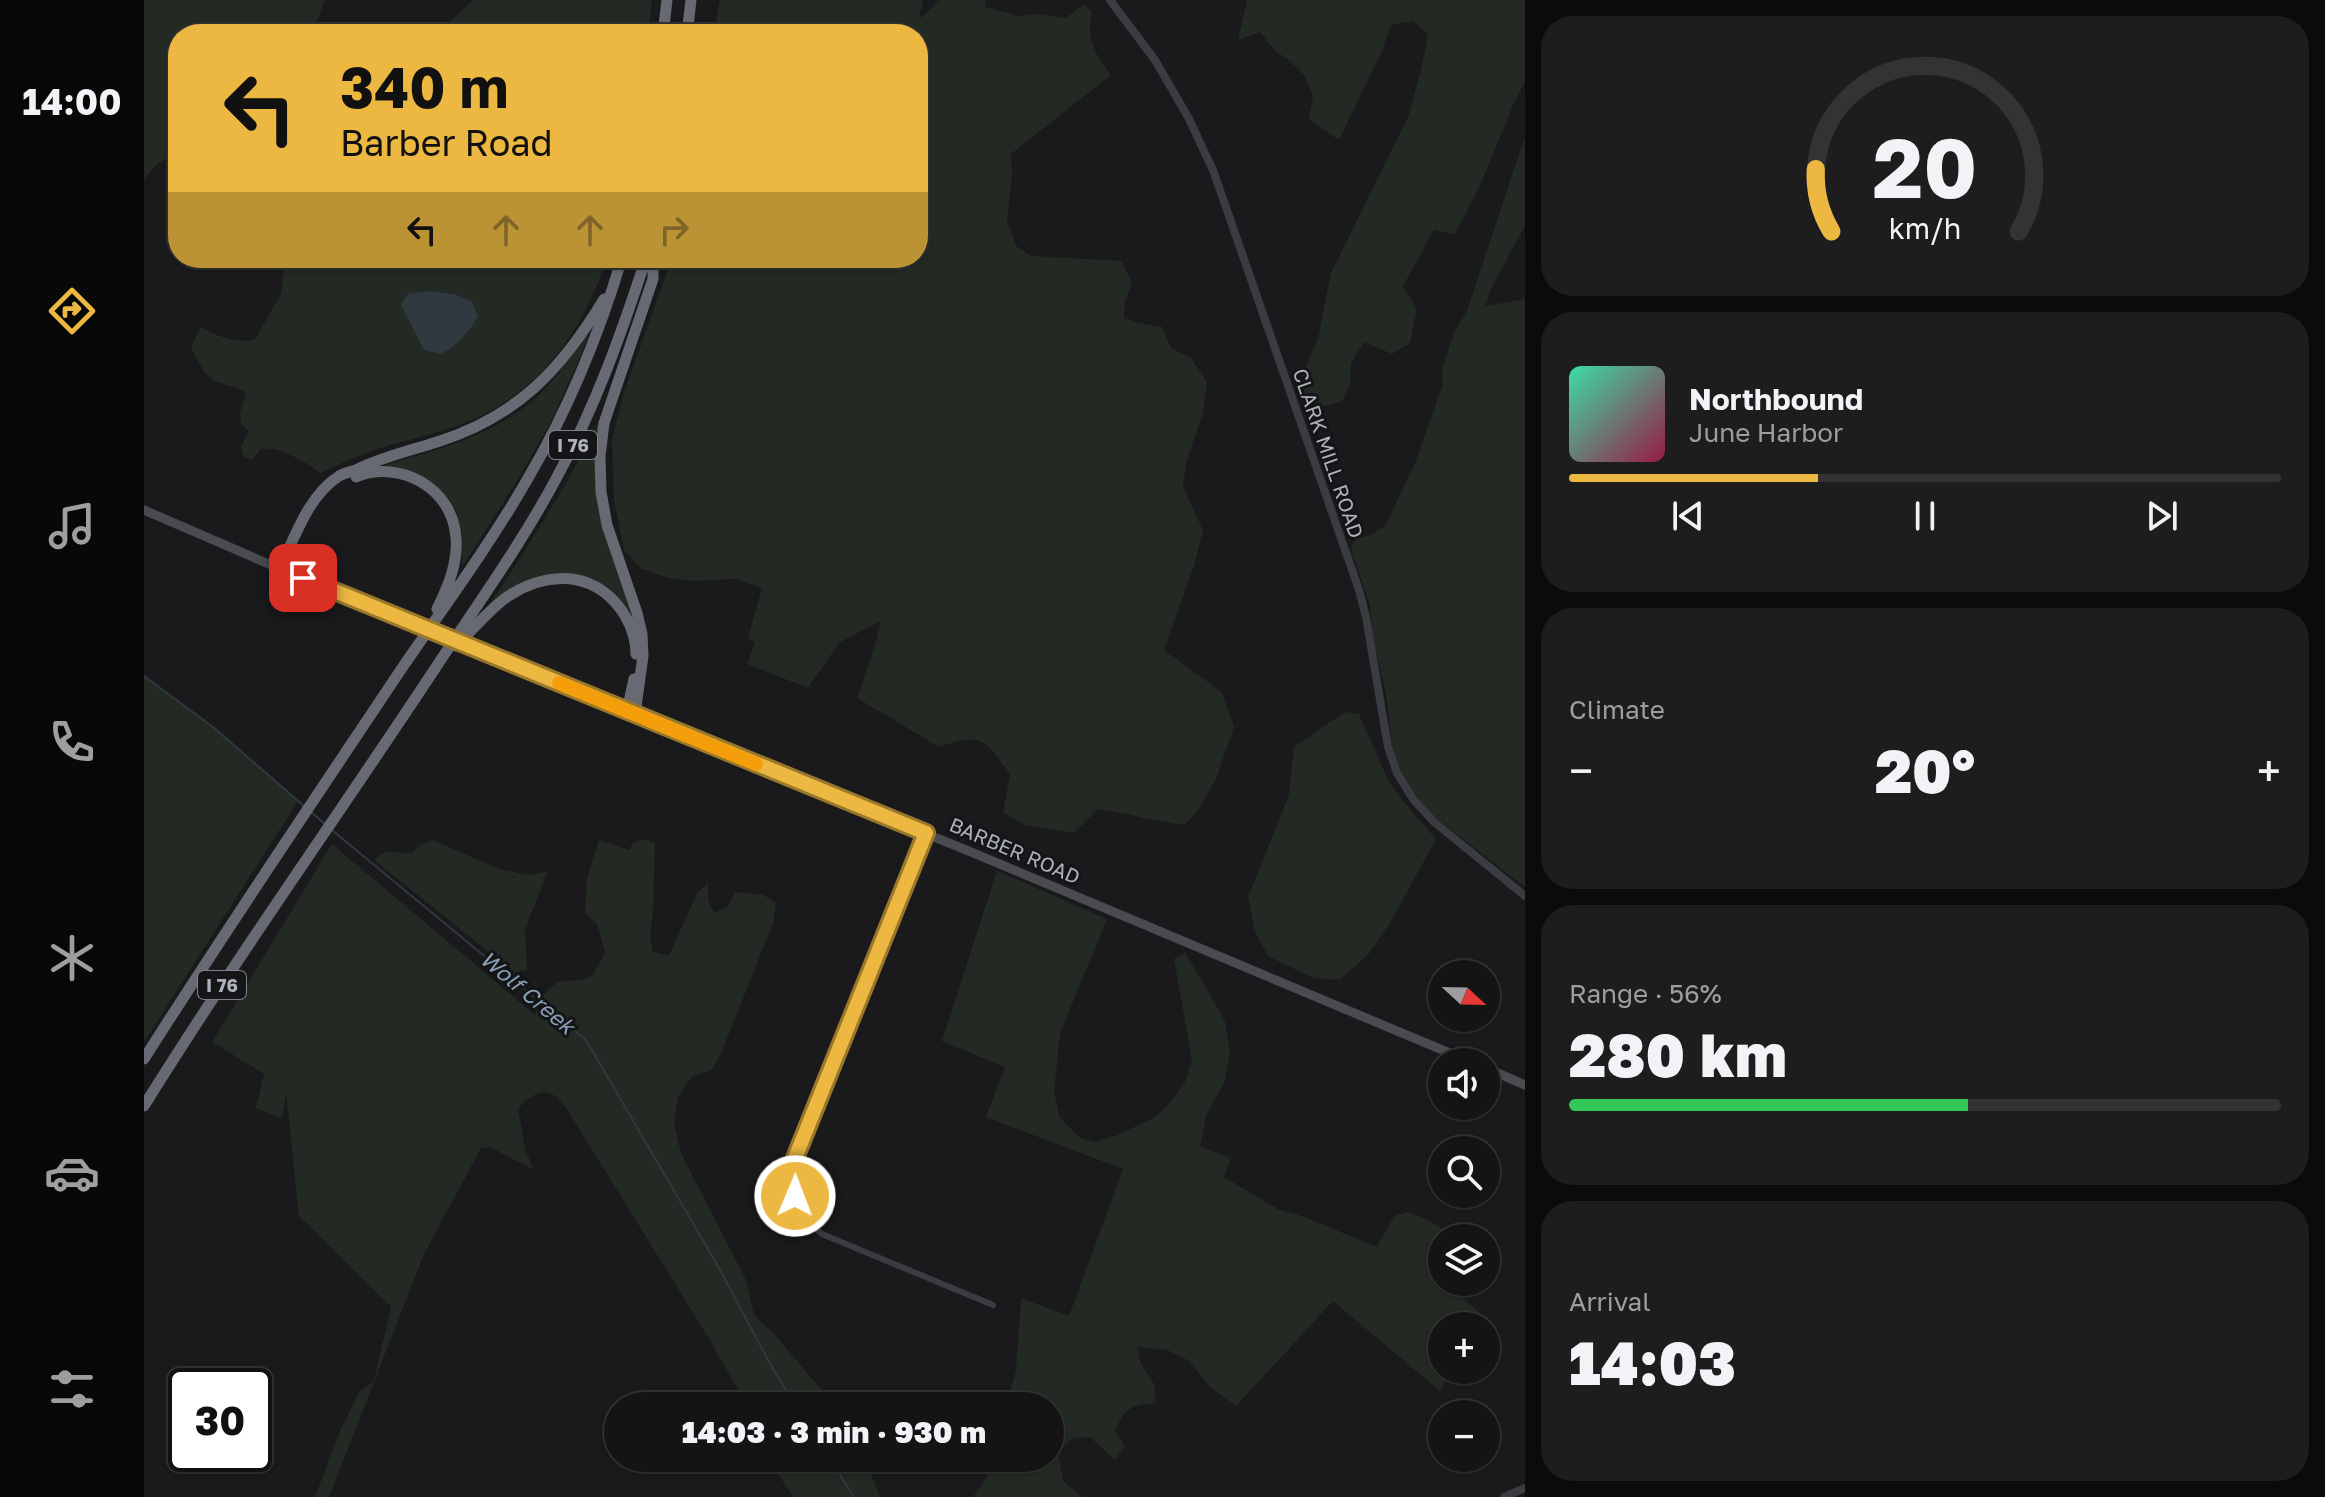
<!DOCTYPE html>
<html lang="en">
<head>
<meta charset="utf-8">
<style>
	:root { --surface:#141415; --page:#1d1d1e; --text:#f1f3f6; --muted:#9d9ea0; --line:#333334; --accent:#ecb842 }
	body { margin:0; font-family:"Golos Text",sans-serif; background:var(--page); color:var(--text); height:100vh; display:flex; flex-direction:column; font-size:30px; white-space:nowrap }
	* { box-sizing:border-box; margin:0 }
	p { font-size:26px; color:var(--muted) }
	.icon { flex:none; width:44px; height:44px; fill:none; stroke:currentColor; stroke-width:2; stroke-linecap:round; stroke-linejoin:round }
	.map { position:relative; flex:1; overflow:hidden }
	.panel { display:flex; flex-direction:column; gap:16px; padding:16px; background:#0b0b0c; width:800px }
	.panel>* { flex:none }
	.top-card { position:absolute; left:24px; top:24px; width:760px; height:244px; border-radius:32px; box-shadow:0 2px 6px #0004,0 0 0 2px var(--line); background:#ecb842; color:#111; overflow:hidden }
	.needle { width:52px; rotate:112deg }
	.fabs { position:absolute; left:1284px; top:960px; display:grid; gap:16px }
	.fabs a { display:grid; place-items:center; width:72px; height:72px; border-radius:50%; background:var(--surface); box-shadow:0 2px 6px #0004,0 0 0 2px var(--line); font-size:40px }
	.speed { position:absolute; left:24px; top:1368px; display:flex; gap:16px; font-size:40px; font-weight:700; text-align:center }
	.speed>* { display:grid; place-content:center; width:104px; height:104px; border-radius:50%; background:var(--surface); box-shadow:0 2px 6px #0004,0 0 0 2px var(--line); line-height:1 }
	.speed .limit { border:4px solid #111; border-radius:12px; background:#fff; color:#111 }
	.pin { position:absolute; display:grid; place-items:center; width:68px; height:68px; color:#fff; margin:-34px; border-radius:16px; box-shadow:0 4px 12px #0006 }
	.me { position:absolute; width:88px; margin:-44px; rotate:1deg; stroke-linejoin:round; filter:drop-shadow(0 0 6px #0008) }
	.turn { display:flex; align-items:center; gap:28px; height:168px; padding:0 40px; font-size:36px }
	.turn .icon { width:104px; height:104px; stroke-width:2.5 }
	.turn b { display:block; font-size:56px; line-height:68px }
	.lanes { display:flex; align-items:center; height:76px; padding:0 40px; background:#0003; justify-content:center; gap:40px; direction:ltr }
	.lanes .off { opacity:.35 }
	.big { font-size:60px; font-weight:800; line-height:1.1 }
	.panel .card { flex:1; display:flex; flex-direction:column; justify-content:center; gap:12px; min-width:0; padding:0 28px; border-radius:32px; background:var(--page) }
	.panel .dial { align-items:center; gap:0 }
	.dial svg { height:208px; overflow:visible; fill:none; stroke:var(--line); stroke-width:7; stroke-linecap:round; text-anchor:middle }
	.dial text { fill:var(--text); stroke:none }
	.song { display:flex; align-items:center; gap:24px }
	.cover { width:96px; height:96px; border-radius:12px; background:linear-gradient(135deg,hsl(160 70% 55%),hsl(340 70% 35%)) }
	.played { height:8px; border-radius:4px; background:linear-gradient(90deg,var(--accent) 35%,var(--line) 35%) }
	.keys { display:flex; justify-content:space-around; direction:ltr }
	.heat { display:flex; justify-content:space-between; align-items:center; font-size:44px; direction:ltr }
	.charge { height:12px; border-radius:6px; background:linear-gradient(90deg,#34c759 56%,var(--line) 0) }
	.trip { position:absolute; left:460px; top:1392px; width:460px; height:80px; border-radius:40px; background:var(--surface); box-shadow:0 2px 6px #0004,0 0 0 2px var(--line); font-weight:800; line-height:80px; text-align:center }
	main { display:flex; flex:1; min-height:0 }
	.dock { display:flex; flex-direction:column; width:144px; justify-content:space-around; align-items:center; background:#080808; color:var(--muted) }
	.dock .icon { width:56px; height:56px }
	.dock .on { color:var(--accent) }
	.dock b { font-size:36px; color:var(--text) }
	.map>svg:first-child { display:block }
	.green { fill:#222a23 }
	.water { fill:#303840 }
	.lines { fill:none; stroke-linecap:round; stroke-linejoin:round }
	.stream { stroke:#303840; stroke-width:2 }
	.minor { stroke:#3b3c41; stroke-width:6 }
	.tertiary { stroke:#3b3c41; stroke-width:8 }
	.secondary { stroke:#494b51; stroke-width:9 }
	.motorway { stroke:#676a72; stroke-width:11 }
	.route-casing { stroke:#99782b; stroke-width:20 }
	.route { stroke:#ecb842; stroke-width:14 }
	.slow { stroke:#f59e0b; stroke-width:14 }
	.labels { text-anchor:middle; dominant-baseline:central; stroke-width:6; stroke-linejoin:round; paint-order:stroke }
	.shield { fill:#151517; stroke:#7f828a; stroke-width:2 }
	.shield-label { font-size:18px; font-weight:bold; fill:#adb1bb }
	.street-label { font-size:20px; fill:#adb1bb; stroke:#151517 }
	.water-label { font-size:22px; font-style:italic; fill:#869db4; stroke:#151517 }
</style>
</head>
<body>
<main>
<nav class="dock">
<b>14:00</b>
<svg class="icon on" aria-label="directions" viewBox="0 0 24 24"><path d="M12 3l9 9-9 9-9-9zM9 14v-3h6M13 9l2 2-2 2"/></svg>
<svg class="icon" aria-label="music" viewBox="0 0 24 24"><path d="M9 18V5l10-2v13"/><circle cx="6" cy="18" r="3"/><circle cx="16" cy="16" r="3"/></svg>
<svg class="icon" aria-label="phone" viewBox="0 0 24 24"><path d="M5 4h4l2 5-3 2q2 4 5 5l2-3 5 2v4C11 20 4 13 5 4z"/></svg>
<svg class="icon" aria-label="climate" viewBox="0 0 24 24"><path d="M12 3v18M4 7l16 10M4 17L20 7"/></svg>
<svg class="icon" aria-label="car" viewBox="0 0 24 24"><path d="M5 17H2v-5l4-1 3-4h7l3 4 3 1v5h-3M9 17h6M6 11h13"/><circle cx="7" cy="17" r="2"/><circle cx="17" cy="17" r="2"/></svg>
<svg class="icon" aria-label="filters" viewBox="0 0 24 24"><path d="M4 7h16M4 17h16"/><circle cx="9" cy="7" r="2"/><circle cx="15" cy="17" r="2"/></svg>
</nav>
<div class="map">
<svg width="1381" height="1497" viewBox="0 0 1381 1497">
	<rect width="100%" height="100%" fill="#1a1a1c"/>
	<!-- green -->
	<path class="green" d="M0,0H181L175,17L160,34H34V165L24,157L11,166L0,180Z
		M329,0H508L504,34H293Z
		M576,0H779L775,19L797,0H841V7L876,16L893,14L922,18L940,4L948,13C942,41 951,53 967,75L867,154L868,174L863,220L872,246L887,256L978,261L988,283L981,301L980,318L990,322L1018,327L1027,348L1046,357L1063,382L1059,413L1042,463L1039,487L1059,530L1050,566L1020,650L1078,692L1090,727L1072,779L1053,811L1041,825C1012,822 984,813 954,809L930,833L880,825L859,812L866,775C842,739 838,732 795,747L713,698L730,649L737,621L696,642L664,688L603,664L611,642L604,638L618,588L591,579L550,581L525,578L496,568L480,550L470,500L468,440L479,395L528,258H774V34H570Z
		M1103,0H1381V81L1369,105L1335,188L1311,234L1290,230L1259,286L1273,309L1266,343L1248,354L1220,342L1207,363L1206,384L1198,401L1174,408L1161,397L1158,375L1174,339L1187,273L1264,117L1278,66L1284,35L1269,21L1247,25L1237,53L1195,140L1165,119L1169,96L1161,76L1147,62L1130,50L1116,32L1094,40Z
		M1381,136V225L1347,289L1341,306L1381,299V887L1289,816L1269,792L1257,773L1249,753L1242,693L1229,639L1226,605L1207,549L1211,538L1225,536L1241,526L1271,463L1299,384L1298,369L1311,330L1323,311Z
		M141,258H463C439,330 397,392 323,422C298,432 272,438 246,445C223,452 199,462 177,473C161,462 137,447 117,449L108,460L99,456L97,447L105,431L97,424L96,413L102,393C91,385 82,386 71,381C59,375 54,359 47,349L56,327C74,336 91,344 111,339L137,294Z
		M442,335L445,336L408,420L368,489L320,564H318C320,540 318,504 294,490C279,481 258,476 242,469L243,464C298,449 360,432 400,390C416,373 429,353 442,335Z
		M457,416L453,496L493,624L472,600L411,575L344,607C385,545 425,484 457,416Z
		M0,676L69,727L154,801L0,1042Z
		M1201,712L1215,714L1244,780L1258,800L1292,839L1245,925L1224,955L1195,980L1169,978L1124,956L1111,932L1104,897L1145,795L1150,747Z
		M499,839L511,843L509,911L506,937L509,952L525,956L553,893L564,883V900L570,913L583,907L591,892L620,895L632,903L629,923L576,1056L567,1070L547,1077L534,1098L530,1123L537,1153L602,1280L610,1315L632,1336L675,1387L695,1406H603L564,1337L424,1111C406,1085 396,1088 374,1108L381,1149L390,1170L346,1147L337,1148L280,1254L185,1497H171L196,1431L215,1392L230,1381L247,1307L155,1216L142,1092L138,1119L112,1108L120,1074L68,1042L188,844L391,1015L400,994L414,982L438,980L449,975L461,953L453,924L441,913L443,878L455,840L485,850L489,843Z
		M289,840L355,869L384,875L404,871L381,929L383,970L371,973L230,860L241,852L268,853L276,845Z
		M853,871L963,919L916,1033L910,1092L916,1118L936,1138L951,1142L974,1135L1011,1117L1024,1105L1041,1082L1048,1061L1030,959L1041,952L1081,1021L1086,1053L1081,1081L1062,1116L1056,1146L1087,1158L1080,1177L1135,1210L1158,1216L1233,1247L1250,1216L1264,1212L1279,1218L1316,1238H1298V1282H1312L1308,1288L1339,1316L1333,1326H1298V1370H1308L1296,1391L1189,1301L1092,1406L1066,1387L1045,1361L1023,1350L994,1347L996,1362L1010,1384L1012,1403C986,1405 983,1407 971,1430L981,1446L971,1460L946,1437L929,1438L914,1452L919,1481L939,1497H829L841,1481L848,1458H906V1406H862L872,1371L877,1298L925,1316L979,1169L842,1117L861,1067L798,1041Z
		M629,1458H721L736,1497H649L631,1469Z"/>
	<!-- water -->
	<path class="water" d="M285,291L310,294L328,302L334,316C325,332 314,345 297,354L280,350L257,305L264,294Z"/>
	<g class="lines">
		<!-- stream -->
		<path class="stream" d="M0,676L69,727L160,806
			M167,812L181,824
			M189,831L442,1040L571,1261L629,1369L652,1406
			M685,1458L710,1497"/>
		<!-- minor -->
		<path class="minor" d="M782,833L651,1158C645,1187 654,1216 678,1234L849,1305"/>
		<!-- tertiary -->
		<path class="tertiary" d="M966,0L1011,60L1044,117L1069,170L1215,590L1222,617L1244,747L1253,773L1269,799L1290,822L1381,896
			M1360,1497L1381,1488"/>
		<!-- secondary -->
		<path class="secondary" d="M0,510L192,593L270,623L326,648L827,852L1327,1062
			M1342,1068L1381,1085"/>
		<!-- motorway -->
		<path class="motorway" d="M519,34L523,0
			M543,34L547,0
			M212,477C256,459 309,488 312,538C314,563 304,587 293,609
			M136,568C151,537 164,496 195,476C200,473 206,472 212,470C238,457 265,451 293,442C373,417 418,369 460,299
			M312,646C327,632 349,605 366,595C398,575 438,570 468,599C482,613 492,633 492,654
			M483,711L490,679
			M491,714L499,656L498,634L493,613L463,525L457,492L456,456L460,423L509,279V258
			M0,1059C83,928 170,800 256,671C299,608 345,546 383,480C424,410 455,335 478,258
			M0,1106C94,955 198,810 296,661C336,601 379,541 413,477C451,408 478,332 502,258"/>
	</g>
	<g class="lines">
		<!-- route casing -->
		<g class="route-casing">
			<path id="route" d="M159,578L782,833L651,1158L649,1177L651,1196"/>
		</g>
		<!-- route -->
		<use href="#route" class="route"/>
		<!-- slow -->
		<path class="slow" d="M415,683L612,764"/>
	</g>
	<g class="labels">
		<!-- shield labels -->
		<g class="shield">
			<rect x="405" y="431" width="48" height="28" rx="6"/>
			<rect x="54" y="971" width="48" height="28" rx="6"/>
		</g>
		<g class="shield-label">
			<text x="429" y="445">I 76</text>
			<text x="78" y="985">I 76</text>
		</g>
		<!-- street labels -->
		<g class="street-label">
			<text transform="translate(1185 453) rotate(71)">CLARK MILL ROAD</text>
			<text transform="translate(871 850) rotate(23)">BARBER ROAD</text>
		</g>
		<!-- water labels -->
		<g class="water-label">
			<text transform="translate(384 992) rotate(40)">Wolf Creek</text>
		</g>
	</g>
</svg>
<div class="fabs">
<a><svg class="needle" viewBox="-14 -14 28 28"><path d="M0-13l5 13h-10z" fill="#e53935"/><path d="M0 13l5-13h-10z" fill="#9d9ea0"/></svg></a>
<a><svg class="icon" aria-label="sound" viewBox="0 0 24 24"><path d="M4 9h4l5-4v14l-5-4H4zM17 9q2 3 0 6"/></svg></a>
<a><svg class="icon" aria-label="search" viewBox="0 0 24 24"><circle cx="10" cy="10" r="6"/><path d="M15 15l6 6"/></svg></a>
<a><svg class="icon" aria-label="layers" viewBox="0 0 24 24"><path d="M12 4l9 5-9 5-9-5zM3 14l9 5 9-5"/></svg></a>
<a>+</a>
<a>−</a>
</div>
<div class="speed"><div class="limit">30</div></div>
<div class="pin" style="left:159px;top:578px;background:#d93025"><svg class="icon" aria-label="arrive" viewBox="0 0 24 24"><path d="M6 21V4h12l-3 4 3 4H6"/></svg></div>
<svg class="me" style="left:651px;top:1196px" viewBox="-20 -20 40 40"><circle r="17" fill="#ecb842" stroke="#fff" stroke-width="3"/><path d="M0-11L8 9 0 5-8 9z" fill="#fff"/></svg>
<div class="trip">14:03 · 3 min · 930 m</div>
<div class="top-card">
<div class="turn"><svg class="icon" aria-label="left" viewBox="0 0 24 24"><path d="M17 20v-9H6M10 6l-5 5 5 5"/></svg><div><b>340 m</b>Barber Road</div></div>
<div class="lanes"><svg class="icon" aria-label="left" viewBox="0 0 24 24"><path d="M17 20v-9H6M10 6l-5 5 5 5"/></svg><svg class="icon off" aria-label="ahead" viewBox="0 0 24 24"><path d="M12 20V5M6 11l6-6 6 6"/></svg><svg class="icon off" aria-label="ahead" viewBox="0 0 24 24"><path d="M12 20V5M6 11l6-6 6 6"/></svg><svg class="icon off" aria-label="right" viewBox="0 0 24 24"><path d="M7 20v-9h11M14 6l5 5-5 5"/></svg></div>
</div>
</div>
<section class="panel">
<div class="card dial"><svg viewBox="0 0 100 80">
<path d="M14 69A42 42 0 1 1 86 69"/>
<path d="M14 69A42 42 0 0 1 8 45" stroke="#ecb842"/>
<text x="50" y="56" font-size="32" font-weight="700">20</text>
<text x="50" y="72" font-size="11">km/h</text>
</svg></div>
<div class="card">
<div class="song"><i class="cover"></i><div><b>Northbound</b><p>June Harbor</p></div></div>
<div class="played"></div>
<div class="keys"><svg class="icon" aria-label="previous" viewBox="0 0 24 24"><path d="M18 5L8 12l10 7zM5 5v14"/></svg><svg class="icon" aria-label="pause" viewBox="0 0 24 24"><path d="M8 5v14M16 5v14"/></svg><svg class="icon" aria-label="next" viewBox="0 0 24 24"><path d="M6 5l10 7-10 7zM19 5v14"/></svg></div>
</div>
<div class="card"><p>Climate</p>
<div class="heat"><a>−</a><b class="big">20°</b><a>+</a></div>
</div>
<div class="card"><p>Range · 56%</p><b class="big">280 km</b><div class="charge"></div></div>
<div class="card"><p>Arrival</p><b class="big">14:03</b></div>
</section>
</main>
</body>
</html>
